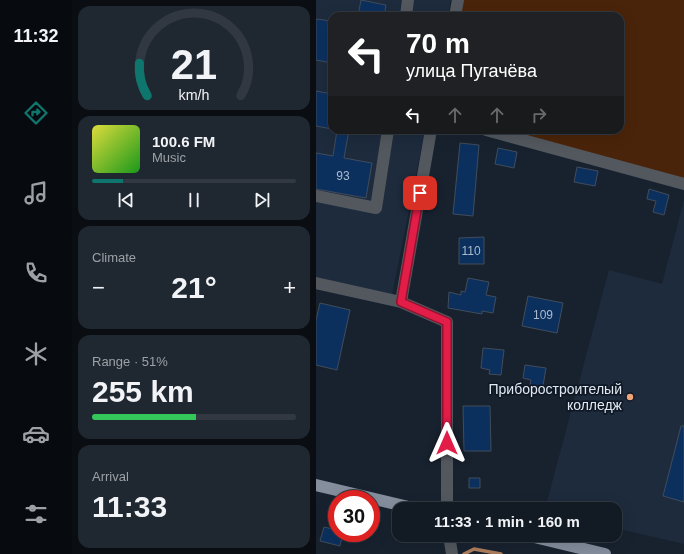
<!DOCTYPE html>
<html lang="en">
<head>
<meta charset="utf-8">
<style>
	:root { --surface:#121a23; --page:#1f2730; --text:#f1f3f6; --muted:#9ca1a6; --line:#313841; --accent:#0f766e }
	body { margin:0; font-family:Arial,sans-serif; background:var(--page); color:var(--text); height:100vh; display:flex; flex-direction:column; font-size:15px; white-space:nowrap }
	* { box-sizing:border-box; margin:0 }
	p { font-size:13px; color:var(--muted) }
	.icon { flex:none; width:22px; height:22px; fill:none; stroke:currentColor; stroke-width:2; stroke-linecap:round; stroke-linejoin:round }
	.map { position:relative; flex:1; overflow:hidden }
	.sheet { display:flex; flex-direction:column; gap:6px; padding:6px; background:#0a0e13; width:244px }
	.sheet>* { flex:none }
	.hud { position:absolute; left:12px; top:12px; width:296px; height:122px; border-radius:12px; box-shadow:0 4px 16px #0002,0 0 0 1px var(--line); background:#202124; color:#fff; overflow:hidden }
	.speed { position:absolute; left:12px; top:490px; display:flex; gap:8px; font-size:20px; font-weight:700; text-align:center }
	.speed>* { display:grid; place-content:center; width:52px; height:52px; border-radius:50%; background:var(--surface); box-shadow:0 4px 16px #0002,0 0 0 1px var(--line); line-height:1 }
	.speed .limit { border:6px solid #d22; background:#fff; color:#111 }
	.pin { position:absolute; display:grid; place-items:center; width:34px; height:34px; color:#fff; margin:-17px; border-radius:8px; box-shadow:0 2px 6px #0006 }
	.me { position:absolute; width:44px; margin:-22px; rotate:0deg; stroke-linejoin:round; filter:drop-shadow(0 0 3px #0008) }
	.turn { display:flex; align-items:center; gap:14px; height:84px; padding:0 12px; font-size:18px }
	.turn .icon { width:52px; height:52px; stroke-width:2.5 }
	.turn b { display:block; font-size:28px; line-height:34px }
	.lanes { display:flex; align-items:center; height:38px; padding:0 12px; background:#0003; justify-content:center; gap:20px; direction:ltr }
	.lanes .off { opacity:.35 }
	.big { font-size:30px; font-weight:600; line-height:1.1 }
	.sheet .tile { flex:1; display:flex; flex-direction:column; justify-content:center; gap:6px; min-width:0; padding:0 14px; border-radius:12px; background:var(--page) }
	.sheet .dial { align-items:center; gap:0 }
	.dial svg { height:104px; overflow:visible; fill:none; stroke:var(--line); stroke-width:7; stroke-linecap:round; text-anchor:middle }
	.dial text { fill:var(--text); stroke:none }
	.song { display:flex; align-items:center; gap:12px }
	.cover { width:48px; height:48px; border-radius:6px; background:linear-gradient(135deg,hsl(60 70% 55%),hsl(120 70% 35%)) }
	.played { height:4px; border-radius:2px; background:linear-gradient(90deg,var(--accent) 15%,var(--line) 15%) }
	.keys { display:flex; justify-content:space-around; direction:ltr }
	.heat { display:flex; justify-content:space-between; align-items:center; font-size:22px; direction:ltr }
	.charge { height:6px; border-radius:3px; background:linear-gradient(90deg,#34c759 51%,var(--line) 0) }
	.trip { position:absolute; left:76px; top:502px; width:230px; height:40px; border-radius:12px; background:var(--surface); box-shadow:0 4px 16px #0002,0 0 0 1px var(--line); font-weight:600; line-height:40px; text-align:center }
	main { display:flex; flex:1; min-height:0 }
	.tab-bar { display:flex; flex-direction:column; width:72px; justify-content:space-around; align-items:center; background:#070a0e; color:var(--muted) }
	.tab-bar .icon { width:28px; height:28px }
	.tab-bar .on { color:var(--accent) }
	.tab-bar b { font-size:18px; color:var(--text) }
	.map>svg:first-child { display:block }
	.built { fill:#1d2b3d }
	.green { fill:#4a240a }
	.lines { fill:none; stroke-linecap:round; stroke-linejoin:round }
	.stream { stroke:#ae7e5d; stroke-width:3.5 }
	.building { fill:#0c305e; stroke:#414c5b }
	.minor { stroke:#53585f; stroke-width:12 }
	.major { stroke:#848e9d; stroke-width:12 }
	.route-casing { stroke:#92132f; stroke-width:10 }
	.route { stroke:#e11d48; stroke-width:7 }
	.poi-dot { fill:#efa377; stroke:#0f1825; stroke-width:1.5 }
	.labels { text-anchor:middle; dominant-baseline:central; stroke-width:3.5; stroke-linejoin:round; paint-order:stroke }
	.number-label { font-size:12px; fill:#acbacc }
	.poi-label { font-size:14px; fill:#e1e8f1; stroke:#0f1825; text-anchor:end }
</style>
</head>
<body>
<main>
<nav class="tab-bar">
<b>11:32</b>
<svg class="icon on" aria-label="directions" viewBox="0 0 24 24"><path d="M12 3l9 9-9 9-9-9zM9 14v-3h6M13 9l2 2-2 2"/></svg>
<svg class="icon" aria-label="music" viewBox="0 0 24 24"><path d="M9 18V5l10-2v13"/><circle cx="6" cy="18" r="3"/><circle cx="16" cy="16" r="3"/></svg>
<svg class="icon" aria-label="phone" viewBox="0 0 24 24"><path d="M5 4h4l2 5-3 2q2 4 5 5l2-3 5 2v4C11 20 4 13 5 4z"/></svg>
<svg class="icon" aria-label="climate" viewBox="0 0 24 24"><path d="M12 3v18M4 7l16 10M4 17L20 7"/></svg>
<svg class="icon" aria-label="car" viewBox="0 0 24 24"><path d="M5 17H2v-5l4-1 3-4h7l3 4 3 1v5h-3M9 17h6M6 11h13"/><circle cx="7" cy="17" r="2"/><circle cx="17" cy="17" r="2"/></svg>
<svg class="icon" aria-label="filters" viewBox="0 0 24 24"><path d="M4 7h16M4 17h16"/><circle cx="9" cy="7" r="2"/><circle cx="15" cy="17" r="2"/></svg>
</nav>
<section class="sheet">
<div class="tile dial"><svg viewBox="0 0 100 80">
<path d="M14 69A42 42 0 1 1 86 69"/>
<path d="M14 69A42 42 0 0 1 8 44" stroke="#0f766e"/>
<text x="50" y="56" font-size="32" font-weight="700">21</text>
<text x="50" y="72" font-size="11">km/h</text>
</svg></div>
<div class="tile">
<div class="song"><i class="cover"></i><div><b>100.6 FM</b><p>Music</p></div></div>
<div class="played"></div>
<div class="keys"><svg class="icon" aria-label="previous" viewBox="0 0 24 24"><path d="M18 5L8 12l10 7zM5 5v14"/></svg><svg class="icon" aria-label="pause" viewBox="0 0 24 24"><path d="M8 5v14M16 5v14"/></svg><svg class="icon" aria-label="next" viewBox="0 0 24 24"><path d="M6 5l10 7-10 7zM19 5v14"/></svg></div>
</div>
<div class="tile"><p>Climate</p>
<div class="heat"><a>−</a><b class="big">21°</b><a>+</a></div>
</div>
<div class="tile"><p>Range · 51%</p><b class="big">255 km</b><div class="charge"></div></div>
<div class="tile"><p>Arrival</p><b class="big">11:33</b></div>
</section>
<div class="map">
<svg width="368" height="554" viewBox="0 0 368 554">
	<rect width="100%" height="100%" fill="#18222f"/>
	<!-- built -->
	<path class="built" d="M0,0H135L132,16H16V130H109L76,295L0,277Z
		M368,200V544L299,528V509H229L293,270L346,284Z"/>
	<!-- green -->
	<path class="green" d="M147,0H368V181L183,130H304V16H144Z"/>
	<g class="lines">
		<!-- stream -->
		<path class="stream" d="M148,554L158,549L185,554"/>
	</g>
	<!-- building -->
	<path class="building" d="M45,0L70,5L68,16H42Z
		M0,19L16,21V63L0,60Z
		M0,91L16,94V129L0,126Z
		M21,130H33L28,158L56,163L50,198L0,189V153L17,156Z
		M144,143L163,145L157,216L137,214Z
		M182,148L201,152L198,168L179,164Z
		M261,167L282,171L279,186L258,182Z
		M333,189L353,195L348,215L337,212L340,201L331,199Z
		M168,237V264H143V238Z
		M152,278L173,282L170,295L180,297L177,313L166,311V314L132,308L133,292L145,295V291L149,292Z
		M212,296L247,303L241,333L206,326Z
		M4,303L34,310L21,370L0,365V320Z
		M167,348L188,350L185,375L173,374L174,370L165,368Z
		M209,365L230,368L226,392L213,390L215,380L207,378Z
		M147,406H174L175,451H148Z
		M365,426H368V502L347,496Z
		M153,478H164V488H153Z
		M8,527L21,530V533H27L24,546L4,541Z"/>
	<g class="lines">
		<!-- minor -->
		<path class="minor" d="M90,16L92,0
			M139,16L142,0
			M115,130L85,302L131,322V509
			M170,130L368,184
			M0,196L60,208L72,130
			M0,283L85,302
			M133,535L136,554"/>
		<!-- major -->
		<path class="major" d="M0,485L101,509
			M210,535L289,554"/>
	</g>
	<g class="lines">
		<!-- route casing -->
		<g class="route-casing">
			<path id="route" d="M104,193L85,302L131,322V443"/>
		</g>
		<!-- route -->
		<use href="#route" class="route"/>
	</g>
	<!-- markers -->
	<circle class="poi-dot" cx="314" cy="397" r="4"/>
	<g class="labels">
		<!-- number labels -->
		<g class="number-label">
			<text x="27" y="176">93</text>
			<text x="155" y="251">110</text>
			<text x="227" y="315">109</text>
		</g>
		<!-- poi labels -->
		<g class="poi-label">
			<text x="306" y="389">Приборостроителый<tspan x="306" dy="16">колледж</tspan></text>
		</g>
	</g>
</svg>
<div class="speed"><div class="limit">30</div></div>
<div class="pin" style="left:104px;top:193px;background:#d93025"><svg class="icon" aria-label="arrive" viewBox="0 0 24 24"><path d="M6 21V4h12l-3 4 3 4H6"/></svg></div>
<svg class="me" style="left:131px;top:443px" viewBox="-20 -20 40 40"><path d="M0-17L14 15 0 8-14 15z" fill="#e11d48" stroke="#fff" stroke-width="4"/></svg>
<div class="trip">11:33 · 1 min · 160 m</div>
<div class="hud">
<div class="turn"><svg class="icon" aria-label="left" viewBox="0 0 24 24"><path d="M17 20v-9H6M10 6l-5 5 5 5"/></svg><div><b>70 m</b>улица Пугачёва</div></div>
<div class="lanes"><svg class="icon" aria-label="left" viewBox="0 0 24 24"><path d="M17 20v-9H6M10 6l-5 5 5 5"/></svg><svg class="icon off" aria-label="ahead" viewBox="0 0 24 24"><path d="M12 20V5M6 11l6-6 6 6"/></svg><svg class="icon off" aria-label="ahead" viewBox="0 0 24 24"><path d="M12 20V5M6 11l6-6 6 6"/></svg><svg class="icon off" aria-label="right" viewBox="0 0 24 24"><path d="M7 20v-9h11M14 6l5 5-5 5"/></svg></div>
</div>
</div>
</main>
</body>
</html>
